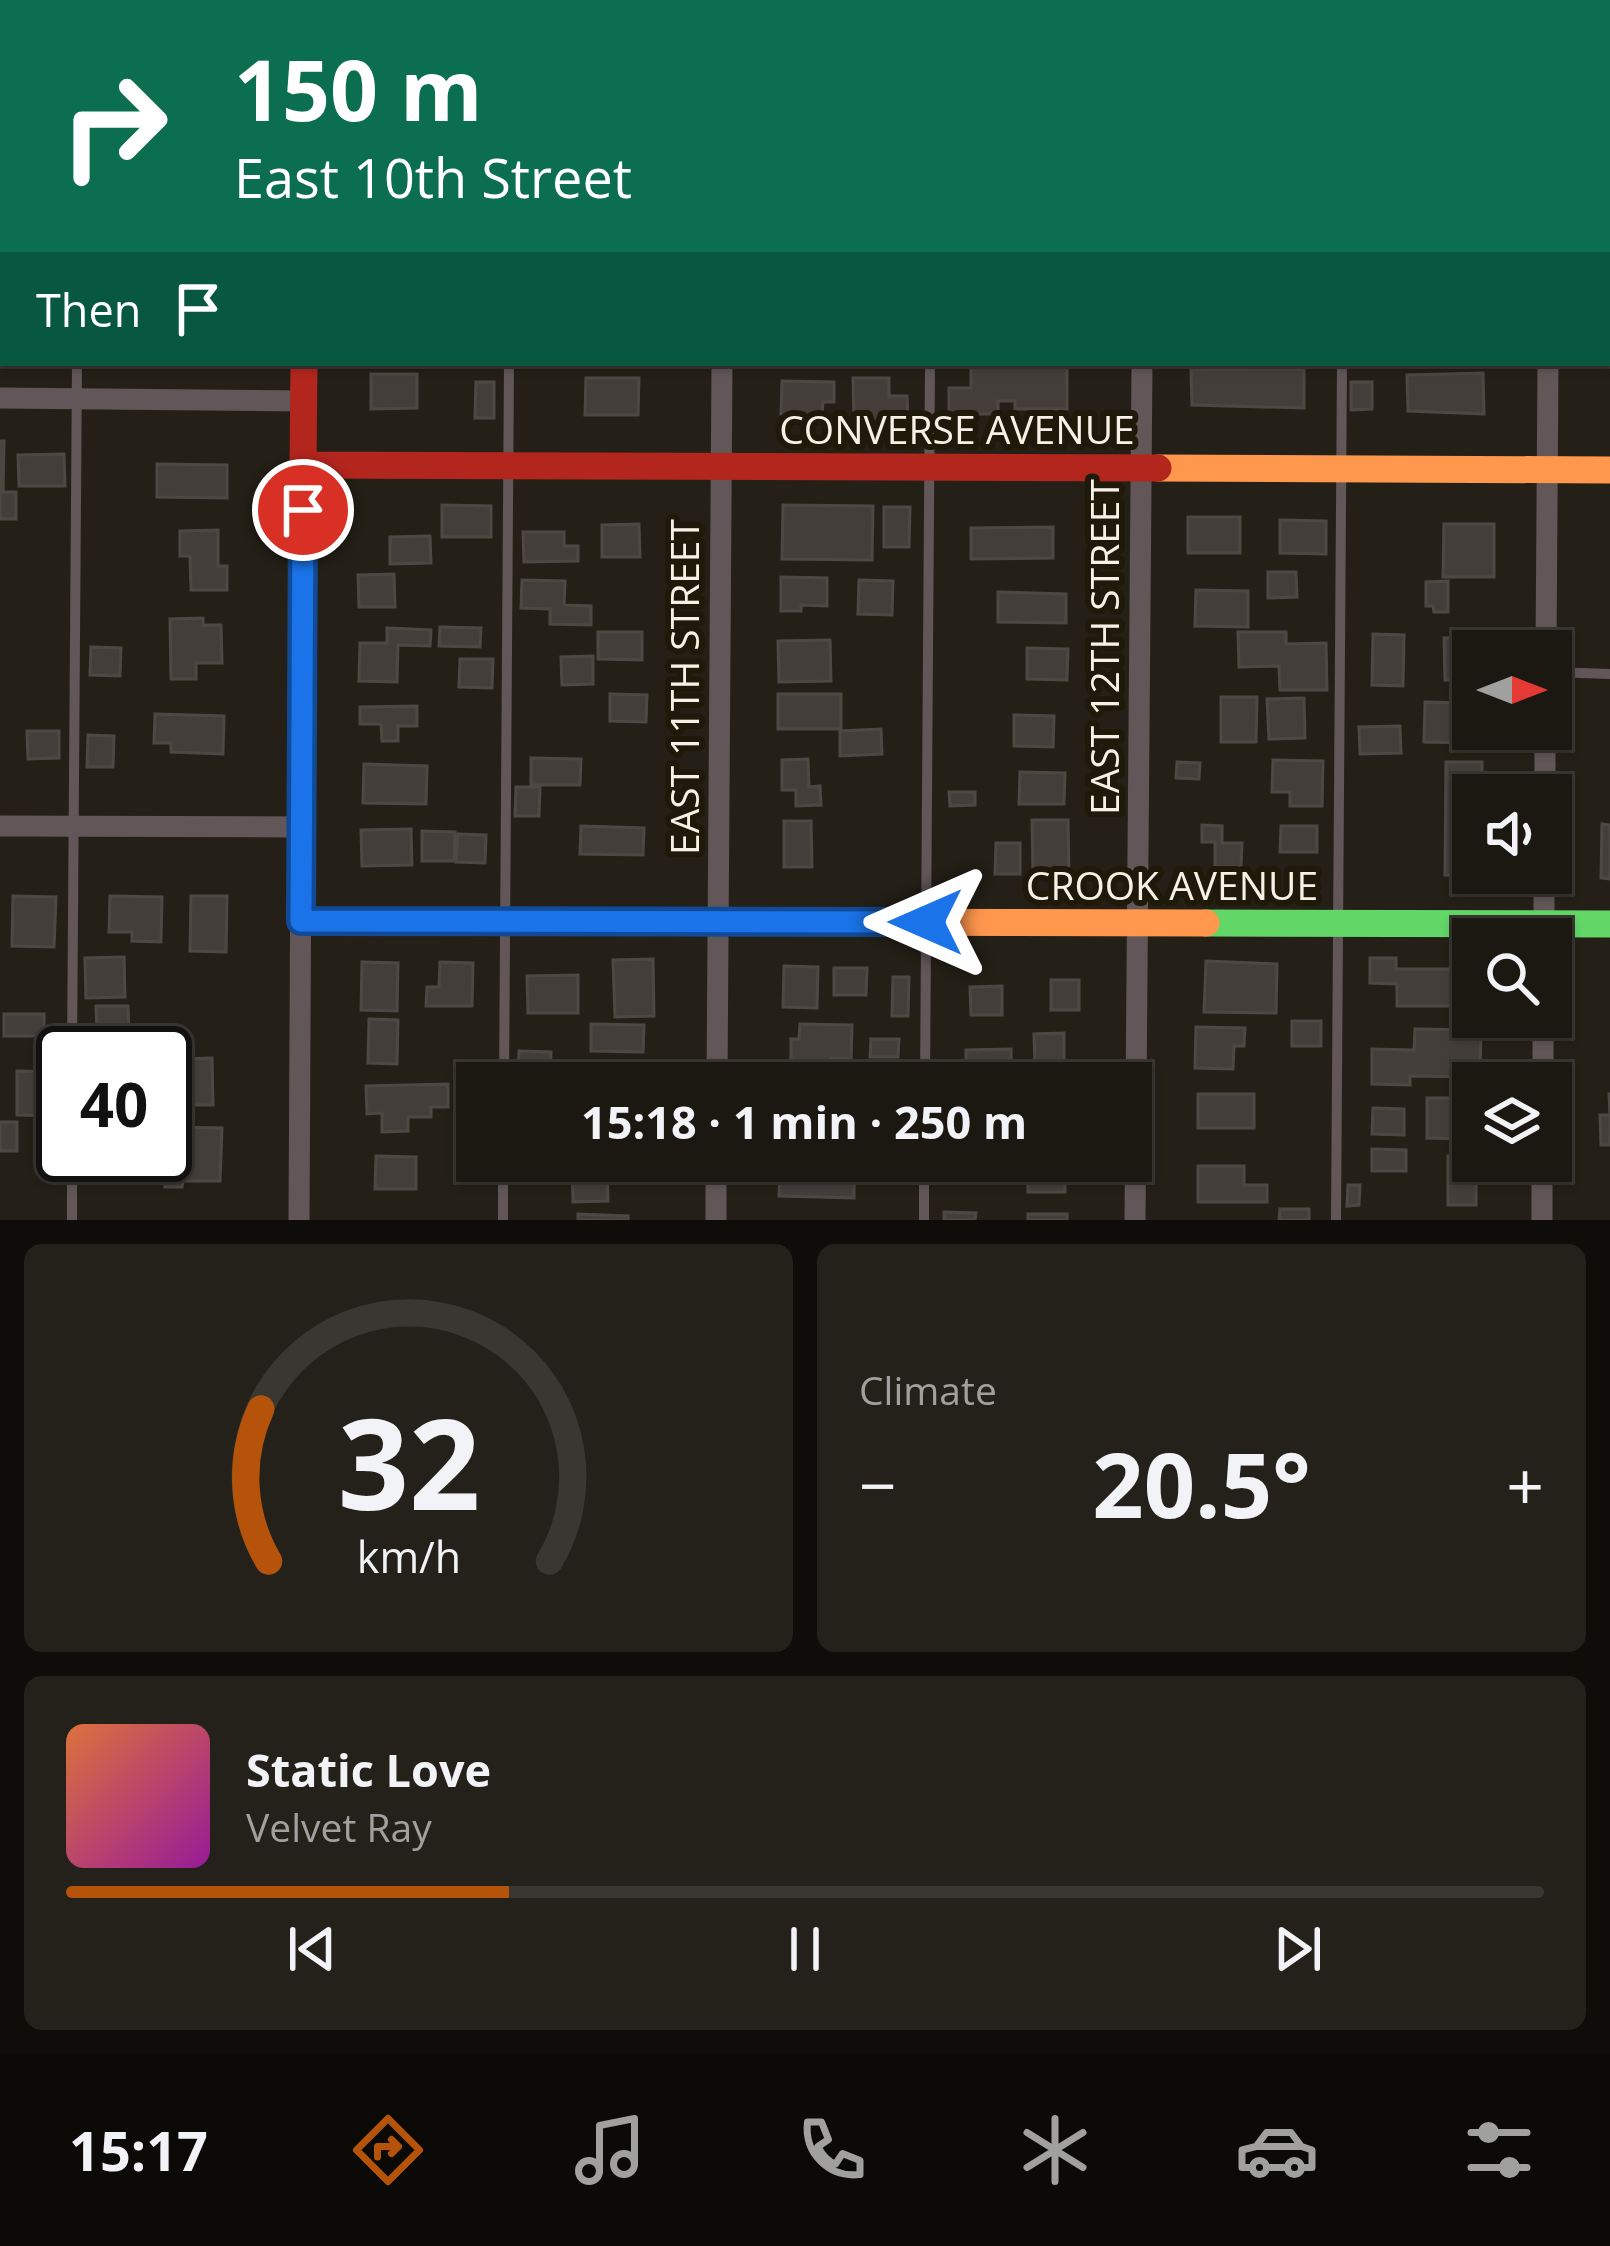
<!DOCTYPE html>
<html lang="en">
<head>
<meta charset="utf-8">
<style>
	:root { --surface:#1b1811; --page:#24211a; --text:#f1f3f6; --muted:#a0a09f; --line:#393731; --accent:#b45309 }
	body { margin:0; font-family:"Open Sans",sans-serif; background:var(--page); color:var(--text); height:100vh; display:flex; flex-direction:column; font-size:45px; white-space:nowrap }
	* { box-sizing:border-box; margin:0 }
	p { font-size:39px; color:var(--muted) }
	.icon { flex:none; width:66px; height:66px; fill:none; stroke:currentColor; stroke-width:2; stroke-linecap:round; stroke-linejoin:round }
	.map { position:relative; height:1220px; overflow:hidden }
	.drawer { display:flex; flex-direction:column; gap:24px; padding:24px; background:#0f0d09; flex:1 }
	.drawer>* { flex:none }
	.banner { position:absolute; left:0px; top:0px; width:1611px; height:366px; box-shadow:0 3px 9px #0004,0 0 0 3px var(--line); background:#0b6e4f; color:#fff; overflow:hidden }
	.needle { width:78px; rotate:90deg }
	.controls { position:absolute; left:1452px; top:630px; display:grid; gap:24px }
	.controls a { display:grid; place-items:center; width:120px; height:120px; border-radius:0px; background:var(--surface); box-shadow:0 3px 9px #0004,0 0 0 3px var(--line); font-size:60px }
	.speed { position:absolute; left:36px; top:1026px; display:flex; gap:24px; font-size:60px; font-weight:700; text-align:center }
	.speed>* { display:grid; place-content:center; width:156px; height:156px; border-radius:50%; background:var(--surface); box-shadow:0 3px 9px #0004,0 0 0 3px var(--line); line-height:1 }
	.speed .limit { border:6px solid #111; border-radius:18px; background:#fff; color:#111 }
	.pin { position:absolute; display:grid; place-items:center; width:102px; height:102px; color:#fff; margin:-51px; border:6px solid #fff; border-radius:50%; box-shadow:0 3px 12px #0007 }
	.me { position:absolute; width:132px; margin:-66px; rotate:270deg; stroke-linejoin:round; filter:drop-shadow(0 0 9px #0008) }
	.turn { display:flex; align-items:center; gap:42px; height:252px; padding:0 36px; font-size:54px }
	.turn .icon { width:156px; height:156px; stroke-width:2.5 }
	.turn b { display:block; font-size:84px; line-height:102px }
	.then { display:flex; align-items:center; height:114px; padding:0 36px; background:#0003; gap:24px; font-size:45px }
	.big { font-size:90px; font-weight:700; line-height:1.1 }
	.drawer .tile { flex:1; display:flex; flex-direction:column; justify-content:center; gap:18px; min-width:0; padding:0 42px; border-radius:18px; background:var(--page) }
	.drawer .dial { align-items:center; gap:0 }
	.dial svg { height:312px; overflow:visible; fill:none; stroke:var(--line); stroke-width:7; stroke-linecap:round; text-anchor:middle }
	.dial text { fill:var(--text); stroke:none }
	.song { display:flex; align-items:center; gap:36px }
	.cover { width:144px; height:144px; border-radius:18px; background:linear-gradient(135deg,hsl(20 70% 55%),hsl(300 70% 35%)) }
	.played { height:12px; border-radius:6px; background:linear-gradient(90deg,var(--accent) 30%,var(--line) 30%) }
	.keys { display:flex; justify-content:space-around; direction:ltr }
	.heat { display:flex; justify-content:space-between; align-items:center; font-size:66px; direction:ltr }
	.drawer .tiles { flex:1; display:grid; gap:24px; grid-template-columns:1fr 1fr }
	.tile:last-child { grid-column:span 2 }
	.trip { position:absolute; left:456px; top:1062px; width:696px; height:120px; border-radius:0px; background:var(--surface); box-shadow:0 3px 9px #0004,0 0 0 3px var(--line); font-weight:700; line-height:120px; text-align:center }
	.menu { display:flex; height:192px; justify-content:space-around; align-items:center; background:#0b0a07; color:var(--muted) }
	.menu .icon { width:84px; height:84px }
	.menu .on { color:var(--accent) }
	.menu b { font-size:54px; color:var(--text) }
	.map>svg:first-child { display:block }
	.building { fill:#443e3b; stroke:#4e4844; stroke-width:3 }
	.lines { fill:none; stroke-linecap:round; stroke-linejoin:round }
	.lane { stroke:#625658; stroke-width:10 }
	.street { stroke:#625658; stroke-width:21 }
	.fast { stroke:#63d668; stroke-width:27 }
	.slow { stroke:#ff974d; stroke-width:27 }
	.jam { stroke:#b3261e; stroke-width:27 }
	.route-casing { stroke:#114b97; stroke-width:30 }
	.route { stroke:#1a73e8; stroke-width:21 }
	.labels { text-anchor:middle; dominant-baseline:central; stroke-width:12; stroke-linejoin:round; paint-order:stroke }
	.street-label { font-size:39px; fill:#f6f1e7; stroke:#1f1909 }
</style>
</head>
<body>
<div class="map">
<svg width="1610" height="1220" viewBox="0 0 1610 1220">
	<rect width="100%" height="100%" fill="#242017"/>
	<!-- building -->
	<path class="building" d="M971,366L1067,367V409H1015V401H998V414H949V388H971Z
		M1304,369V408L1192,405L1191,370Z
		M1483,373L1484,414L1408,411L1407,375Z
		M371,374H417V408L371,409Z
		M586,378H639L638,415H585Z
		M853,378H889V396H907L908,422L854,423Z
		M782,381L834,382V402H823L822,415L781,414Z
		M476,382H494V418H475Z
		M1351,382H1372V409L1351,410Z
		M0,441H4L3,492H16V519H0Z
		M64,454L65,486H19L18,455Z
		M157,464L227,465V498L157,497Z
		M442,505L491,506V537H442Z
		M783,505L873,506L872,560L782,559Z
		M884,507H910L909,547H884Z
		M1188,517H1240V553H1188Z
		M1280,520L1326,521V554L1280,553Z
		M639,524L640,557H602V525Z
		M1444,524H1494V577H1443Z
		M1053,527V558L971,559V528Z
		M218,530V566H227V590H191L190,556H180V531Z
		M523,532H564V546H578V561L524,562Z
		M430,536L431,563L390,564V537Z
		M1268,572H1296L1297,597L1268,598Z
		M394,574L395,607H359L358,575Z
		M781,577L827,578V606L801,605V611H781Z
		M522,580L565,581L564,605L591,606V625L550,624V609L521,608Z
		M859,580L893,581L892,615L858,614Z
		M1448,581V612H1434L1433,606H1426V582Z
		M1196,590L1248,591V627L1195,626Z
		M998,592L1066,594V623L998,622Z
		M203,618V625H221L222,663H196V679H171L170,619Z
		M440,627L481,628L480,647L439,646Z
		M387,628L431,630L430,646L398,645L397,682L359,681L360,643H387Z
		M598,632H642V660L598,659Z
		M1238,632H1286V644L1326,643L1327,690H1280L1279,666L1239,667Z
		M1373,634L1404,635L1403,686L1372,685Z
		M1482,637V651H1473V680H1445L1444,638Z
		M830,640L831,681L779,682L778,641Z
		M91,647L121,648L120,676L90,675Z
		M1027,648L1068,649L1067,680L1027,679Z
		M593,656V684L562,685L561,657Z
		M460,659H493L492,688L459,687Z
		M610,694L647,695L646,722L610,721Z
		M778,694H841V729H778Z
		M1221,697H1257L1256,742H1221Z
		M1304,698L1305,738L1269,739L1267,699Z
		M1425,702L1473,703L1475,743L1424,742Z
		M417,706V726H398V741H382L381,724H360V707Z
		M155,714L224,716L223,754L171,752V743H154Z
		M1014,715L1054,716L1053,747L1014,746Z
		M1400,726L1401,753L1360,754L1359,727Z
		M881,729L882,754L840,756V731Z
		M27,731H59V758L28,759Z
		M88,735L114,736L113,767H87Z
		M531,758L581,759L580,785H531Z
		M808,759L809,787L820,786L821,805L796,806V790H782V760Z
		M1273,760L1323,761L1322,806H1290V792H1272Z
		M1177,762L1200,763L1199,779L1176,778Z
		M1446,762H1482V795H1473V873L1481,875H1445Z
		M364,764L427,766L426,804L363,803Z
		M1020,772L1065,773L1064,804H1019Z
		M516,787H540L539,816H515Z
		M949,792H975V805L950,806Z
		M1032,820H1068L1069,873L1033,874Z
		M784,821H811L812,867H784Z
		M1602,824L1610,825V879L1601,878Z
		M1202,825L1222,826V843H1242L1241,867H1215V842H1202Z
		M581,826L644,828L643,855L580,854Z
		M1281,826H1317V852H1280Z
		M411,829L412,865L362,866L361,830Z
		M422,831L455,832L454,861H422Z
		M458,834L486,835L485,863L456,862Z
		M996,843H1020V874H995Z
		M13,896L56,897L54,947L12,946Z
		M110,896L162,897L161,942L132,941V932H109Z
		M191,896H227L226,952L190,951Z
		M124,957L125,997L86,998L85,958Z
		M1370,958H1396V969H1473V1006H1397V984L1370,983Z
		M653,959L654,1016L615,1017L613,960Z
		M1206,961L1277,964L1276,1013L1204,1012Z
		M362,962L398,963L397,1011L361,1010Z
		M440,962L473,963L472,1006H426L427,987H439Z
		M784,966L818,967L817,1008L783,1007Z
		M834,968H867L866,995H834Z
		M578,975V1013H528L527,976Z
		M893,977H909L908,1016H892Z
		M1051,980H1079V1010H1051Z
		M1002,986V1015H971L970,987Z
		M96,1006H128L129,1031L97,1032Z
		M4,1014H44V1036H4Z
		M369,1019L398,1020L397,1064L368,1063Z
		M1292,1021H1321V1046H1292Z
		M591,1024L644,1025L643,1052L591,1051Z
		M800,1024L852,1025L851,1059L831,1058V1068L791,1067V1039H799Z
		M1196,1027L1245,1028L1244,1046H1234L1233,1069L1195,1068Z
		M1415,1029L1481,1030L1480,1077L1410,1076V1085L1372,1084V1049L1414,1050Z
		M1064,1033V1066H1035L1034,1034Z
		M871,1039H899L898,1057H870Z
		M1011,1049V1068L966,1069V1050Z
		M519,1051L551,1052L550,1078L518,1077Z
		M212,1058L213,1105H181V1091H165V1073H181L180,1059Z
		M17,1071L58,1072V1116L17,1115Z
		M448,1084V1107H431V1117H408V1131L382,1132V1113L367,1114L366,1086Z
		M1198,1094H1254V1128H1198Z
		M1609,1094H1610V1145H1601L1600,1115H1610Z
		M1427,1098H1473V1139L1427,1138Z
		M1373,1108L1404,1109V1135L1372,1134Z
		M0,1122H17V1151H0Z
		M166,1127L222,1128L220,1181H183L182,1187H165Z
		M1372,1149L1406,1150V1171H1372Z
		M376,1156L416,1157V1189H375Z
		M1448,1156H1473L1476,1161V1205H1448Z
		M572,1161H607L608,1201L573,1202Z
		M796,1161H834V1179H854V1198L779,1196L780,1166L796,1167Z
		M873,1161H902V1179H873Z
		M1028,1161H1065V1192H1028Z
		M1198,1166H1244V1185H1267V1202H1198Z
		M1348,1185H1360L1359,1205L1347,1206Z
		M1280,1209H1309V1220H1279Z
		M944,1212L976,1213L975,1220H944Z
		M578,1214L628,1216V1220H578Z
		M1028,1214H1067V1220H1028Z"/>
	<g class="lines">
		<!-- lane -->
		<path class="lane" d="M79,3V0
			M511,3V0
			M932,3V0
			M1344,3V0
			M1608,197H1610
			M1551,672L1610,674
			M72,1053L77,363
			M504,1083L509,363
			M925,1083L930,363
			M72,1220V1155
			M503,1220V1161
			M924,1220V1161
			M1336,1220L1342,363"/>
		<!-- street -->
		<path class="street" d="M724,3V0
			M1145,3V0
			M1550,3V0
			M1608,19H1610
			M0,398L304,401
			M1546,651L1548,363
			M1545,795V729
			M0,826L302,827
			M1544,939V873
			M717,1083L722,363
			M1543,1083V1017
			M299,1220L303,465
			M716,1220V1161
			M1135,1220L1142,363
			M1542,1220V1161"/>
		<!-- fast -->
		<path class="fast" d="M306,0V3
			M1206,923L1610,924"/>
		<!-- slow -->
		<path class="slow" d="M1158,468L1610,470
			M301,921L1206,923"/>
		<!-- jam -->
		<path class="jam" d="M304,363L303,465L1158,468"/>
	</g>
	<g class="lines">
		<!-- route casing -->
		<g class="route-casing">
			<path id="route" d="M303,510L301,921L926,922"/>
		</g>
		<!-- route -->
		<use href="#route" class="route"/>
	</g>
	<g class="labels">
		<!-- street labels -->
		<g class="street-label">
			<text x="957" y="428">CONVERSE AVENUE</text>
			<text transform="translate(1103 647) rotate(-90)">EAST 12TH STREET</text>
			<text transform="translate(683 687) rotate(-90)">EAST 11TH STREET</text>
			<text x="1172" y="884">CROOK AVENUE</text>
		</g>
	</g>
</svg>
<div class="controls">
<a><svg class="needle" viewBox="-14 -14 28 28"><path d="M0-13l5 13h-10z" fill="#e53935"/><path d="M0 13l5-13h-10z" fill="#a0a09f"/></svg></a>
<a><svg class="icon" aria-label="sound" viewBox="0 0 24 24"><path d="M4 9h4l5-4v14l-5-4H4zM17 9q2 3 0 6"/></svg></a>
<a><svg class="icon" aria-label="search" viewBox="0 0 24 24"><circle cx="10" cy="10" r="6"/><path d="M15 15l6 6"/></svg></a>
<a><svg class="icon" aria-label="layers" viewBox="0 0 24 24"><path d="M12 4l9 5-9 5-9-5zM3 14l9 5 9-5"/></svg></a>
</div>
<div class="speed"><div class="limit">40</div></div>
<div class="pin" style="left:303px;top:510px;background:#d93025"><svg class="icon" aria-label="arrive" viewBox="0 0 24 24"><path d="M6 21V4h12l-3 4 3 4H6"/></svg></div>
<svg class="me" style="left:926px;top:922px" viewBox="-20 -20 40 40"><path d="M0-17L14 15 0 8-14 15z" fill="#1a73e8" stroke="#fff" stroke-width="4"/></svg>
<div class="trip">15:18 · 1 min · 250 m</div>
<div class="banner">
<div class="turn"><svg class="icon" aria-label="right" viewBox="0 0 24 24"><path d="M7 20v-9h11M14 6l5 5-5 5"/></svg><div><b>150 m</b>East 10th Street</div></div>
<div class="then">Then<svg class="icon" aria-label="arrive" viewBox="0 0 24 24"><path d="M6 21V4h12l-3 4 3 4H6"/></svg></div>
</div>
</div>
<section class="drawer">
<div class="tiles">
<div class="tile dial"><svg viewBox="0 0 100 80">
<path d="M14 69A42 42 0 1 1 86 69"/>
<path d="M14 69A42 42 0 0 1 12 30" stroke="#b45309"/>
<text x="50" y="56" font-size="32" font-weight="700">32</text>
<text x="50" y="72" font-size="11">km/h</text>
</svg></div>
<div class="tile"><p>Climate</p>
<div class="heat"><a>−</a><b class="big">20.5°</b><a>+</a></div>
</div>
<div class="tile">
<div class="song"><i class="cover"></i><div><b>Static Love</b><p>Velvet Ray</p></div></div>
<div class="played"></div>
<div class="keys"><svg class="icon" aria-label="previous" viewBox="0 0 24 24"><path d="M18 5L8 12l10 7zM5 5v14"/></svg><svg class="icon" aria-label="pause" viewBox="0 0 24 24"><path d="M8 5v14M16 5v14"/></svg><svg class="icon" aria-label="next" viewBox="0 0 24 24"><path d="M6 5l10 7-10 7zM19 5v14"/></svg></div>
</div>
</div>
</section>
<nav class="menu">
<b>15:17</b>
<svg class="icon on" aria-label="directions" viewBox="0 0 24 24"><path d="M12 3l9 9-9 9-9-9zM9 14v-3h6M13 9l2 2-2 2"/></svg>
<svg class="icon" aria-label="music" viewBox="0 0 24 24"><path d="M9 18V5l10-2v13"/><circle cx="6" cy="18" r="3"/><circle cx="16" cy="16" r="3"/></svg>
<svg class="icon" aria-label="phone" viewBox="0 0 24 24"><path d="M5 4h4l2 5-3 2q2 4 5 5l2-3 5 2v4C11 20 4 13 5 4z"/></svg>
<svg class="icon" aria-label="climate" viewBox="0 0 24 24"><path d="M12 3v18M4 7l16 10M4 17L20 7"/></svg>
<svg class="icon" aria-label="car" viewBox="0 0 24 24"><path d="M5 17H2v-5l4-1 3-4h7l3 4 3 1v5h-3M9 17h6M6 11h13"/><circle cx="7" cy="17" r="2"/><circle cx="17" cy="17" r="2"/></svg>
<svg class="icon" aria-label="filters" viewBox="0 0 24 24"><path d="M4 7h16M4 17h16"/><circle cx="9" cy="7" r="2"/><circle cx="15" cy="17" r="2"/></svg>
</nav>
</body>
</html>
